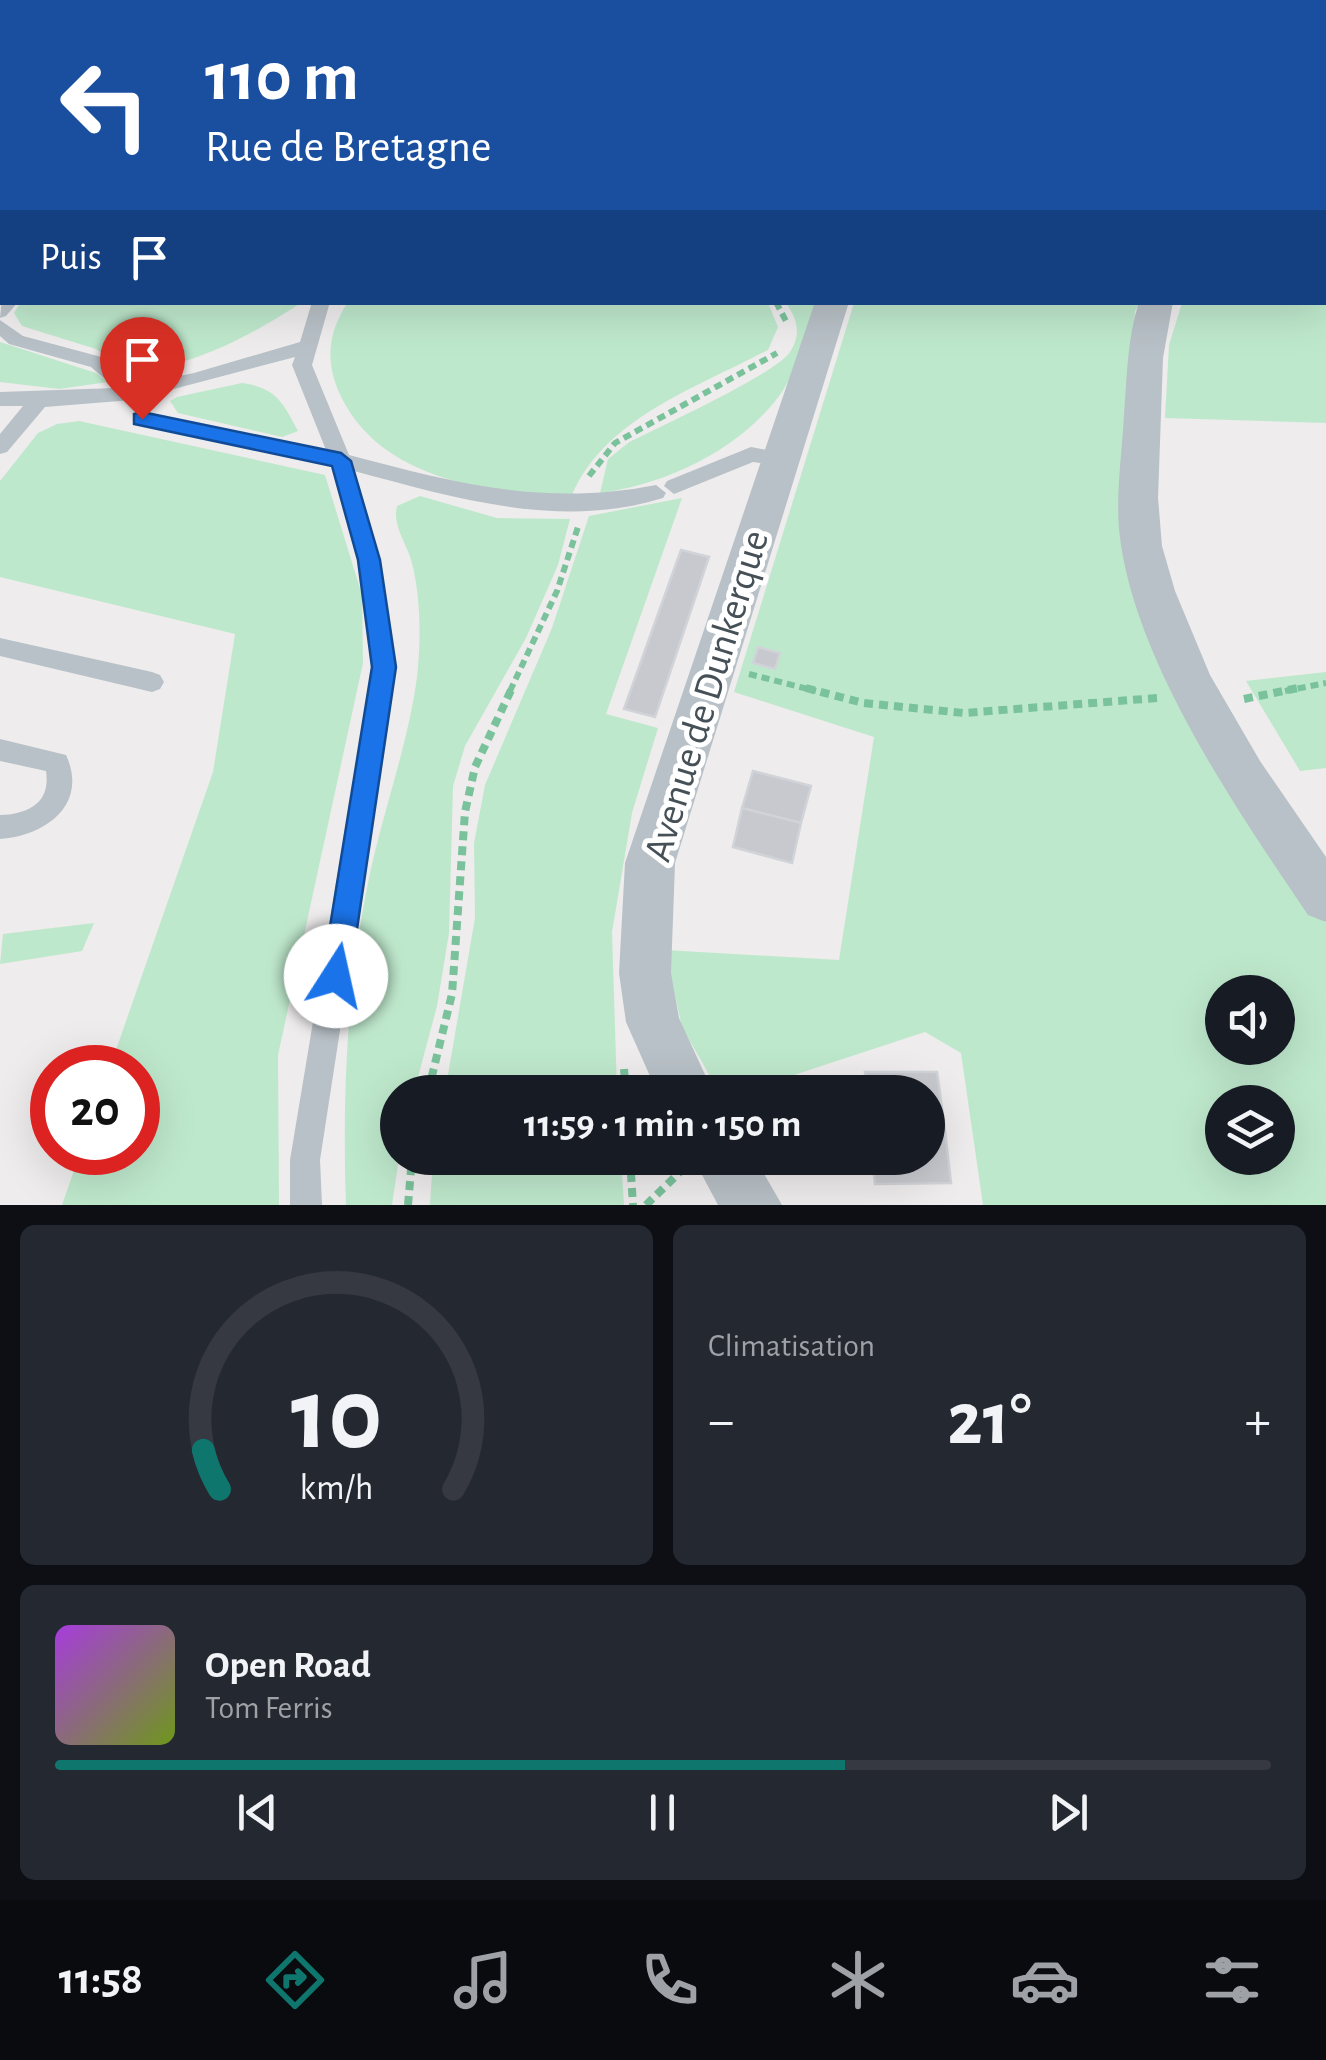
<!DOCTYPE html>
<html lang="fr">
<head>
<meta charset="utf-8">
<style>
	:root { --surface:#171b24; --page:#242831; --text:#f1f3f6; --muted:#9ea1a6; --line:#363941; --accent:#0f766e }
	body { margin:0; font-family:"Alegreya Sans",sans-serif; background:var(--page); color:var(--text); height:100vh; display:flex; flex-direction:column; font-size:38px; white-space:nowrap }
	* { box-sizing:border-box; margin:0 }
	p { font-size:32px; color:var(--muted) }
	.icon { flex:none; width:55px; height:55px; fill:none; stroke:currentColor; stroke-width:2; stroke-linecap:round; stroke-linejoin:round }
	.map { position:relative; height:1205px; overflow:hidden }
	.sheet { display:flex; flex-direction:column; gap:20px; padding:20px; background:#0d0f14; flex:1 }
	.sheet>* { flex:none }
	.hud { position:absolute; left:0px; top:0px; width:1328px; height:305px; box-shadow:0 10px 40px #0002; background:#1a4fa0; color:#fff; overflow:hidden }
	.buttons { position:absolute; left:1205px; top:975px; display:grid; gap:20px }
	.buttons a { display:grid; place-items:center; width:90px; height:90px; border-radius:50%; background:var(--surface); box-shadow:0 10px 40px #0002; font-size:50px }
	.speed { position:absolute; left:30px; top:1045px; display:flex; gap:20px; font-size:50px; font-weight:700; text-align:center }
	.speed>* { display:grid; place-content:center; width:130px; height:130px; border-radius:50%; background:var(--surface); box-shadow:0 10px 40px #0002; line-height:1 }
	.speed .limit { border:15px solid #d22; background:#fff; color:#111 }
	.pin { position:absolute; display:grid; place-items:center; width:85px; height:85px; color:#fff; margin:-102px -42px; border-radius:50% 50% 50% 0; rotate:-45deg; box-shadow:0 0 10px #0007 }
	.pin .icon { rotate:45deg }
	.me { position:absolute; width:110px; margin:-55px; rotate:10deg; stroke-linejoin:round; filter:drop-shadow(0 0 8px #0008) }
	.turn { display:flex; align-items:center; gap:35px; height:210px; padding:0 40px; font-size:45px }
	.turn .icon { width:130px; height:130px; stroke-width:2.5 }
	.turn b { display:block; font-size:70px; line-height:85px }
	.then { display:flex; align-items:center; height:95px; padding:0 40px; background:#0003; gap:20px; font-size:38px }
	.big { font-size:75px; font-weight:700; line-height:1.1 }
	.sheet .tile { flex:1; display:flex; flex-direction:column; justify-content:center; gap:15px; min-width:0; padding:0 35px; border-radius:15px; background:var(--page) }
	.sheet .dial { align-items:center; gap:0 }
	.dial svg { height:260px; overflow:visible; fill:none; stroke:var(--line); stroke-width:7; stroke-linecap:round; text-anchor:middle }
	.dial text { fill:var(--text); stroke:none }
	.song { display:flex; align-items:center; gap:30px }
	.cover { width:120px; height:120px; border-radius:15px; background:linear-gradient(135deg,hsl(280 70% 55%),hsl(80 70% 35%)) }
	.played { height:10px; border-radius:5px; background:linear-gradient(90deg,var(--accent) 65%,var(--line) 65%) }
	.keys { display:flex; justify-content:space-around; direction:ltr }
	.heat { display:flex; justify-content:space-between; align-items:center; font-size:55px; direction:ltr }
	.sheet .tiles { flex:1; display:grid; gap:20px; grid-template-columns:1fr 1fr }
	.tile:last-child { grid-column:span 2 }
	.trip { position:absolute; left:380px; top:1075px; width:565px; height:100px; border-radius:50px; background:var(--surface); box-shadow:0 10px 40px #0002; font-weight:700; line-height:100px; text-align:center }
	.tab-bar { display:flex; height:160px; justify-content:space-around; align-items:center; background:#090b0e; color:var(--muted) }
	.tab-bar .icon { width:70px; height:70px }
	.tab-bar .current { color:var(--accent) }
	.tab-bar b { font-size:45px; color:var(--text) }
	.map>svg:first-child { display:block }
	.green { fill:#bee8cc; fill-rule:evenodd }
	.building { fill:#c7c9ce; stroke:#d0d3d7; stroke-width:2.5 }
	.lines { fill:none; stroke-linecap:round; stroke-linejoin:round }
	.path-far1 { stroke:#7ac29b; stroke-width:6; stroke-dasharray:8 5; stroke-linecap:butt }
	.path { stroke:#7ac29b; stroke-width:8; stroke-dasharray:9 6; stroke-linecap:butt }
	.lane { fill:#b8c1c7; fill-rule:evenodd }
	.street { fill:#b8c1c7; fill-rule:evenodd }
	.secondary { stroke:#b9c3cc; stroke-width:55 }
	.rail { stroke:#afb2b6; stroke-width:5 }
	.route { fill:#1a73e8; stroke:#114b97; stroke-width:2.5 }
	.labels { text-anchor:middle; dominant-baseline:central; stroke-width:10; stroke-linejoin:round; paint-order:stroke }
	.street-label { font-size:40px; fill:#465057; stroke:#fff }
</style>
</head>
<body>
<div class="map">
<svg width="1326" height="1205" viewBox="0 0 1326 1205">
	<rect width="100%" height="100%" fill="#eeecec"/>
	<!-- green -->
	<path class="green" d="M78,0H522L520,2Z
		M1326,247V423L1165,418L1169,345L1182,303L1325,302Z
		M348,302L768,303L778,327L768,350C698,387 605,418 572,495C487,494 376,479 338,390C325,358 329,331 348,302Z
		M20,303V302L301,303C253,334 191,369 132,370L96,349L22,326L14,313Z
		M786,303H815C805,332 798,371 779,396C739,450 664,485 600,493L608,459L628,443C659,427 774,375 790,352C802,334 797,319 786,303Z
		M854,303H1140L1135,311L1126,425L1213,768L1326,923V1205H983L961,1053L925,1032L742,1092H719L682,1027L665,950L839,960L874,737L734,692ZM1222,992H1278V1048H1222ZM1222,1102H1278V1158H1222Z
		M0,342L96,373L108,382L59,389L0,382Z
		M242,383C276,388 283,402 298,431L282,437L178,413L170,401L177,397Z
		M79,421L325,475L362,595L363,663L278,1055L279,1205H62L80,1153L138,1152V1068L110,1067L213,772L235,634L0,577V481L38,433L57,424Z
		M420,496L497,518L570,519L558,565L526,638L465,746L453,786L449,933L437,1006L414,1092H398L399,1158L392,1205H346C342,1097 347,984 369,878C383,811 408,745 417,677C421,641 421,599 412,563C407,543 392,526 397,506Z
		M682,498L606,714L658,728L632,813L612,932L617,1092H445L475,918L474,843L485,785L552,628L589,516Z
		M1326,672V768L1300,771L1246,681Z
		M94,923L82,951L0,964L3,934Z
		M433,1158H621L624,1205H430Z"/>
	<!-- building -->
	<path class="building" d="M681,550L709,557L655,717L624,709Z
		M758,647L780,653L775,669L753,663Z
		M753,771L811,786L801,823L742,808Z
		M742,808L801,823L792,863L733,847Z
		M865,1072H937L944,1122L928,1123V1092H866Z
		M944,1122L951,1183L875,1184L872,1158H928V1123Z"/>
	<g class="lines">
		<!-- path-far1 -->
		<path class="path-far1" d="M776,302L787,323
			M589,476L615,443L777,353
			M749,674L816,691
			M510,691L557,591L578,527
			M1285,691L1326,683"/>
		<!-- path -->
		<path class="path" d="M806,688L863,703L964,713L1157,698
			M1244,699L1298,688
			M624,1069L626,1092
			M428,1092L452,994L465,812L475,767L512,688
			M630,1158L633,1205
			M408,1205L412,1158
			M646,1205L681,1171"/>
		<!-- lane -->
		<path class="lane" d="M53,0H67V2H53Z
			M2,298V302H18L6,316L0,318Z
			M312,302H330L312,365L349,455C455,483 545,507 656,485L666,493L663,498C560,530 455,498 354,471L380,560L396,667L320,1160L322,1205H290V1160L372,667L358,560L332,466L142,426L132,419L142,412L326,450L292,365L295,357L132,400L45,407L7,452L0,454V434L23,406H0V392L115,388L91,367L9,344L0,336V320L23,336L105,358L135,385L194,373L300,342Z
			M751,447L788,454L791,459L781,466L753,462L674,494L664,486L667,481Z
			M0,638L152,672L160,675L164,682L160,689L152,692L0,656Z
			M0,739L66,755C89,805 45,836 0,839V815C28,814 51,803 46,771L0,761Z"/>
		<!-- street -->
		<path class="street" d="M1326,225V246H1325V226Z
			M815,302H849L675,863L671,973L679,1018L713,1092H657L626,1022L619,973L625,863Z
			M1139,302H1173L1163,358L1158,498L1162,546L1175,591L1210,675L1260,761L1326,857V922L1308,915C1237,810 1131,657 1119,529C1116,491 1122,453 1124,415C1127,377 1127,339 1139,302Z
			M693,1158H755L782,1205H718Z"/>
		<!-- secondary -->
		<path class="secondary" d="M1321,0L1323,2"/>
		<!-- rail -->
		<path class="rail" d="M0,18L2,14"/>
	</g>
	<!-- route -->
	<path class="route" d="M142,412L341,453L351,461L380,560L396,667L350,976L346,986L336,990L326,986L322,976L372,667L358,560L332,466L134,424V414Z"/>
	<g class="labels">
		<!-- street labels -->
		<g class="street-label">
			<text transform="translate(707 696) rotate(-73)">Avenue de Dunkerque</text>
		</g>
	</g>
</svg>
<div class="buttons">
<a><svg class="icon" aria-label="sound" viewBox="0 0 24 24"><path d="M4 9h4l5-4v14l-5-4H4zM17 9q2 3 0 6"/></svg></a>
<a><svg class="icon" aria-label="layers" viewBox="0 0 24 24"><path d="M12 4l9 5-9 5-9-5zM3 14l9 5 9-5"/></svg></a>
</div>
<div class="speed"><div class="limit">20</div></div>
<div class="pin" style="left:142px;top:419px;background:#d93025"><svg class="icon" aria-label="arrive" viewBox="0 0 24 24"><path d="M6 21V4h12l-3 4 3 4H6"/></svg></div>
<svg class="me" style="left:336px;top:976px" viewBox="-20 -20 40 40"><circle r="19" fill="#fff"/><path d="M0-13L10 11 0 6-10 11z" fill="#1a73e8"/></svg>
<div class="trip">11:59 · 1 min · 150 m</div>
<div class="hud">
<div class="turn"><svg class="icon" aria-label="left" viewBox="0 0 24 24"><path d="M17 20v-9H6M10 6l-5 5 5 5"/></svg><div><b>110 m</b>Rue de Bretagne</div></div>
<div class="then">Puis<svg class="icon" aria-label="arrive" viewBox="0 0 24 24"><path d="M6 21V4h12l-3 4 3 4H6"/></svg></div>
</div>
</div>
<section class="sheet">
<div class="tiles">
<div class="tile dial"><svg viewBox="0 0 100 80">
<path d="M14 69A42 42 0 1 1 86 69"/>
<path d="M14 69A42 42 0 0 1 9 57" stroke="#0f766e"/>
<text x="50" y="56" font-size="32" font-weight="700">10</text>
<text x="50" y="72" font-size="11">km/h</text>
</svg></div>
<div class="tile"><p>Climatisation</p>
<div class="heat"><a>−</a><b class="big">21°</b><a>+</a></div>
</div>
<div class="tile">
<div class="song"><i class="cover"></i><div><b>Open Road</b><p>Tom Ferris</p></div></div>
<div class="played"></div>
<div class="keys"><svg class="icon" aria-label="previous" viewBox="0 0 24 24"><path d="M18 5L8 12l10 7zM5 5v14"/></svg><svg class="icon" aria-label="pause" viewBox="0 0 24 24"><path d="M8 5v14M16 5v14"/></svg><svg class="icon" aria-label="next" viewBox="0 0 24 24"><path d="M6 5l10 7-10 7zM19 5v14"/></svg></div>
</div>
</div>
</section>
<nav class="tab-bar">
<b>11:58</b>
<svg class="icon current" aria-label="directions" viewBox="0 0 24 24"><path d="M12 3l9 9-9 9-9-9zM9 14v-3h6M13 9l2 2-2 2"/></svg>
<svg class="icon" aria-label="music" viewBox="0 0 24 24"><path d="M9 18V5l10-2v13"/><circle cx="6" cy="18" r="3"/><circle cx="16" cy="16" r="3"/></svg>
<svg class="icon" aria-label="phone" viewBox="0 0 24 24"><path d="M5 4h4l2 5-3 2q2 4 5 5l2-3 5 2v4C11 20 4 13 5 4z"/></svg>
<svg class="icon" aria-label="climate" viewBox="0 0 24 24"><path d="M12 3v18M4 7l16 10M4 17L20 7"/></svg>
<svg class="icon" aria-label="car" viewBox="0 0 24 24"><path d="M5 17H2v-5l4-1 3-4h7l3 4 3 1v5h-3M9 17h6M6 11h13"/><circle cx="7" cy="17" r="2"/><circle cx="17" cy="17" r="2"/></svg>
<svg class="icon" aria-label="filters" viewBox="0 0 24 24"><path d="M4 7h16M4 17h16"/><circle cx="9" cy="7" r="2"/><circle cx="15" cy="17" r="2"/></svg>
</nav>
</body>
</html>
